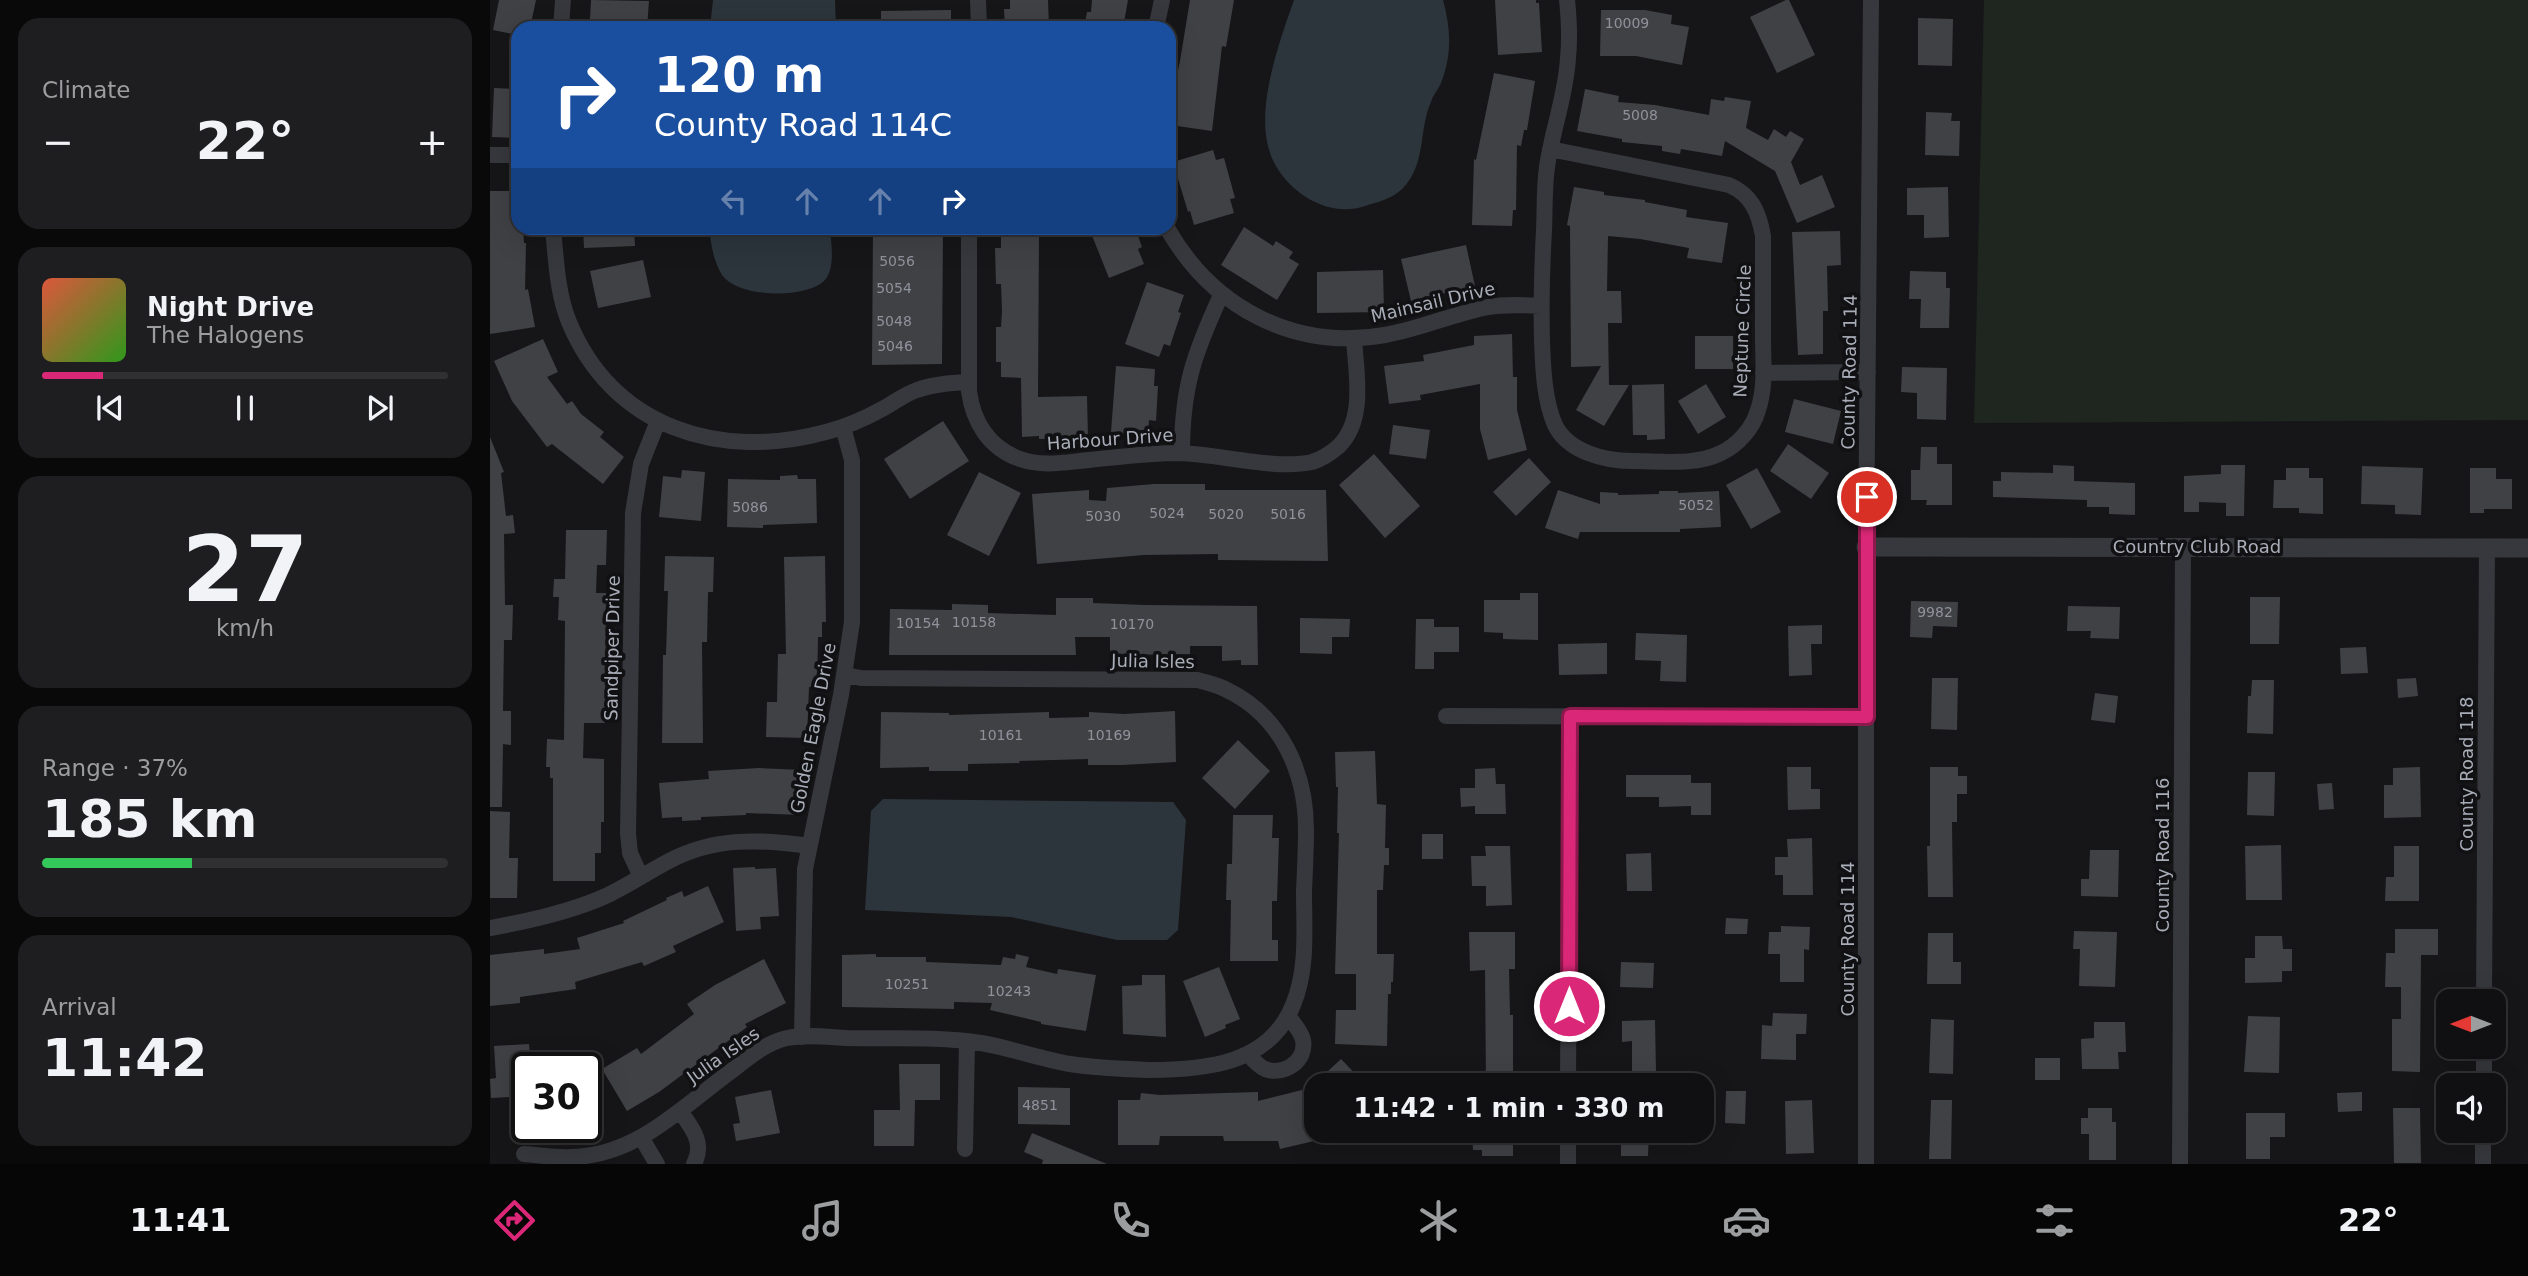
<!DOCTYPE html>
<html lang="en">
<head>
<meta charset="utf-8">
<style>
	:root { --surface:#101012; --page:#1e1e20; --text:#f1f3f6; --muted:#9c9d9f; --line:#303032; --accent:#db2777 }
	body { margin:0; font-family:"DejaVu Sans",sans-serif; background:var(--page); color:var(--text); height:100vh; display:flex; flex-direction:column; font-size:26px; white-space:nowrap }
	* { box-sizing:border-box; margin:0 }
	p { font-size:23px; color:var(--muted) }
	.icon { flex:none; width:38px; height:38px; fill:none; stroke:currentColor; stroke-width:2; stroke-linecap:round; stroke-linejoin:round }
	.map { position:relative; flex:1; overflow:hidden }
	.details { display:flex; flex-direction:column; gap:18px; padding:18px; background:#09090a; width:490px }
	.details>* { flex:none }
	.hud { position:absolute; left:21px; top:21px; width:665px; height:214px; border-radius:21px; box-shadow:0 7px 28px #0002,0 0 0 2px var(--line); background:#1a4fa0; color:#fff; overflow:hidden }
	.needle { width:46px; rotate:270deg }
	.controls { position:absolute; left:1946px; top:989px; display:grid; gap:14px }
	.controls a { display:grid; place-items:center; width:70px; height:70px; border-radius:14px; background:var(--surface); box-shadow:0 7px 28px #0002,0 0 0 2px var(--line); font-size:35px }
	.speed { position:absolute; left:21px; top:1052px; display:flex; gap:14px; font-size:35px; font-weight:700; text-align:center }
	.speed>* { display:grid; place-content:center; width:91px; height:91px; border-radius:50%; background:var(--surface); box-shadow:0 7px 28px #0002,0 0 0 2px var(--line); line-height:1 }
	.speed .limit { border:4px solid #111; border-radius:10px; background:#fff; color:#111 }
	.pin { position:absolute; display:grid; place-items:center; width:60px; height:60px; color:#fff; margin:-30px; border:4px solid #fff; border-radius:50%; box-shadow:0 2px 7px #0007 }
	.me { position:absolute; width:77px; margin:-38px; rotate:0deg; stroke-linejoin:round; filter:drop-shadow(0 0 5px #0008) }
	.turn { display:flex; align-items:center; gap:24px; height:147px; padding:0 28px; font-size:32px }
	.turn .icon { width:91px; height:91px; stroke-width:2.5 }
	.turn b { display:block; font-size:49px; line-height:60px }
	.lanes { display:flex; align-items:center; height:66px; padding:0 28px; background:#0003; justify-content:center; gap:35px; direction:ltr }
	.lanes .off { opacity:.35 }
	.big { font-size:52px; font-weight:700; line-height:1.1 }
	.details .tile { flex:1; display:flex; flex-direction:column; justify-content:center; gap:10px; min-width:0; padding:0 24px; border-radius:21px; background:var(--page) }
	.details .dial { align-items:center; gap:0 }
	.dial b { font-size:91px; line-height:1 }
	.song { display:flex; align-items:center; gap:21px }
	.cover { width:84px; height:84px; border-radius:10px; background:linear-gradient(135deg,hsl(10 70% 55%),hsl(110 70% 35%)) }
	.played { height:7px; border-radius:4px; background:linear-gradient(90deg,var(--accent) 15%,var(--line) 15%) }
	.keys { display:flex; justify-content:space-around; direction:ltr }
	.heat { display:flex; justify-content:space-between; align-items:center; font-size:38px; direction:ltr }
	.charge { height:10px; border-radius:5px; background:linear-gradient(90deg,#34c759 37%,var(--line) 0) }
	.trip { position:absolute; left:814px; top:1073px; width:410px; height:70px; border-radius:21px; background:var(--surface); box-shadow:0 7px 28px #0002,0 0 0 2px var(--line); font-weight:700; line-height:70px; text-align:center }
	.tab-bar { display:flex; height:112px; justify-content:space-around; align-items:center; background:#060607; color:var(--muted) }
	.tab-bar .icon { width:49px; height:49px }
	.tab-bar .current { color:var(--accent) }
	.tab-bar b { font-size:32px; color:var(--text) }
	main { display:flex; flex:1; min-height:0 }
	.map>svg:first-child { display:block }
	.green { fill:#1e261f }
	.water { fill:#2c353c }
	.building { fill:#404145 }
	.lines { fill:none; stroke-linecap:round; stroke-linejoin:round }
	.minor { stroke:#37383d; stroke-width:16 }
	.tertiary { stroke:#37383d; stroke-width:19 }
	.route-casing { stroke:#8e194d; stroke-width:18 }
	.route { stroke:#db2777; stroke-width:12 }
	.labels { text-anchor:middle; dominant-baseline:central; stroke-width:7; stroke-linejoin:round; paint-order:stroke }
	.number-label { font-size:14px; fill:#8e929b }
	.street-label { font-size:18px; fill:#a8adb8; stroke:#111113 }
</style>
</head>
<body>
<main>
<section class="details">
<div class="tile"><p>Climate</p>
<div class="heat"><a>−</a><b class="big">22°</b><a>+</a></div>
</div>
<div class="tile">
<div class="song"><i class="cover"></i><div><b>Night Drive</b><p>The Halogens</p></div></div>
<div class="played"></div>
<div class="keys"><svg class="icon" aria-label="previous" viewBox="0 0 24 24"><path d="M18 5L8 12l10 7zM5 5v14"/></svg><svg class="icon" aria-label="pause" viewBox="0 0 24 24"><path d="M8 5v14M16 5v14"/></svg><svg class="icon" aria-label="next" viewBox="0 0 24 24"><path d="M6 5l10 7-10 7zM19 5v14"/></svg></div>
</div>
<div class="tile dial"><b>27</b><p>km/h</p></div>
<div class="tile"><p>Range · 37%</p><b class="big">185 km</b><div class="charge"></div></div>
<div class="tile"><p>Arrival</p><b class="big">11:42</b></div>
</section>
<div class="map">
<svg width="2038" height="1164" viewBox="0 0 2038 1164">
	<rect width="100%" height="100%" fill="#161618"/>
	<!-- green -->
	<path class="green" d="M1494,0H2038V420L1484,423Z"/>
	<!-- water -->
	<path class="water" d="M223,0H345L346,28H220Z
		M804,0H953C961,29 962,55 951,83C948,90 943,95 941,102C930,126 935,156 920,179C911,194 897,200 881,204C875,206 867,209 860,209C824,212 786,181 778,146C767,103 790,40 804,0Z
		M219,228H340C341,243 346,269 334,281C315,299 248,298 232,275C223,261 221,243 219,228Z
		M393,799L683,802L696,820L688,930L677,940H627L521,917L375,910L381,811Z"/>
	<!-- building -->
	<path class="building" d="M9,0H46L40,28H28V35L3,30Z
		M101,0L159,1L157,28H119V20L100,19Z
		M520,0H558L559,28H515L514,9H520Z
		M602,0H638L633,28H594L597,12H601Z
		M700,0H744L736,47L732,46L722,131L680,125L685,75H687L690,61Z
		M1005,0H1046V3H1049L1052,52L1008,55Z
		M1296,0H1299L1325,55L1287,73L1260,17Z
		M461,10V28H391V11Z
		M1111,10H1155L1182,15L1181,24L1199,27L1192,65L1146,56H1110Z
		M1428,18L1463,19L1462,66L1428,65Z
		M1004,73L1045,81L1037,130H1034L1031,146L1027,145L1026,210H1023L1022,226L982,225L984,159L986,160Z
		M4,88L28,89V138L2,137Z
		M1095,89L1129,96L1128,102L1165,105L1219,115L1221,99L1234,101L1235,97L1261,101L1256,128L1278,140L1284,129L1296,137L1300,131L1314,139L1301,162L1310,185L1332,175L1345,207L1307,223L1285,171L1235,141L1232,156L1191,149L1190,154L1172,151V146L1132,142V139L1087,131Z
		M1436,112L1462,113L1461,121H1470L1469,156L1435,155Z
		M723,150L726,160L734,158L745,198L740,199L744,213L704,225L700,211L698,212L683,162Z
		M1084,187L1114,192V195L1155,200V202L1197,210L1196,217L1238,223L1232,263L1197,258L1199,248L1150,239L1118,236L1117,291H1131L1132,323H1118L1119,385H1139L1114,426L1086,410L1111,366L1081,367L1080,226L1077,225Z
		M1458,187L1459,237L1434,238V215H1417V188Z
		M0,191H28V228H33L34,243H36L35,290L38,289L45,327L0,334Z
		M754,227L783,246L786,241L803,252L799,258L809,264L787,300L731,265Z
		M93,228H144L145,246L94,248Z
		M383,228H453L452,364L382,365Z
		M599,228H645L652,247L648,249L654,264L619,278Z
		M1350,231L1351,265L1337,266L1338,311H1333V354L1308,355L1302,232Z
		M511,232H549L548,397L597,396L598,438L549,439V436L532,437L531,378L511,377V362H506V327H511L512,311L511,284H506L505,248H511Z
		M976,245L985,286L921,301L911,259Z
		M153,260L161,297L108,308L100,271Z
		M893,270L894,312L827,313V272Z
		M1420,271L1456,272V288H1460L1459,328H1430L1431,299H1419Z
		M657,282L694,295L688,312L691,313L680,346L674,344L669,357L635,344Z
		M1022,334L1023,377H1027V410L1037,450L998,460L990,429V384L930,395L931,400L899,404L894,366L934,361L933,355L984,345V336Z
		M1205,336H1243V369H1205Z
		M53,339L68,372L57,377L77,404L82,401L91,414L114,432L110,437L134,457L113,484L62,444L57,447L22,401L4,361Z
		M626,366L665,369L664,386H668L666,421L659,420L658,435L621,432Z
		M1412,367L1457,368L1456,420L1427,419V393L1411,392Z
		M1174,384L1175,439L1157,440V435H1143L1142,385Z
		M1216,384L1236,417L1208,434L1188,401Z
		M1304,399L1351,411L1343,444L1295,432Z
		M453,421L479,461L420,499L394,459Z
		M903,425L940,430L936,459L899,454Z
		M0,437L14,472L11,473L16,516L23,515L25,533L14,534L15,605H23L22,640H14L13,711H21V745L13,744L12,807H0Z
		M1298,444L1339,473L1321,499L1280,471Z
		M1431,447H1447V464H1462V505H1436L1437,500H1421V470H1430Z
		M884,454L930,506L895,538L849,485Z
		M1039,458L1061,482L1026,516L1003,492Z
		M1563,465L1584,466V481L1645,483V515L1619,514V507H1597V500L1503,497V481H1511V472L1563,473Z
		M1731,465H1755L1754,516H1736V503L1709,502V512H1694V476L1731,474Z
		M1872,466L1933,468L1931,515L1905,514V505L1871,504Z
		M1267,468L1291,512L1261,529L1236,485Z
		M1796,468H1819V478H1833V514L1809,513V508H1783L1784,480H1796Z
		M1980,468H2006V479H2022V509H1994V513H1980Z
		M192,470L215,472L211,521L169,517L173,476L191,478Z
		M489,472L531,493L499,556L457,535Z
		M307,475L308,479H326L327,523L273,525V528L237,527L238,479L290,480V476Z
		M664,484H715V490H836L838,561L728,560V554L654,555L547,564L542,494L599,490V500L616,501L617,488Z
		M1068,490L1110,504V492L1128,493V495L1169,494V491H1188V493L1229,491L1231,527L1190,529V532H1090L1088,539L1055,528Z
		M76,530H117L116,565H107L106,593H116L115,723H94L93,758L114,759V822H111V853H105V881H63V778H60V767H56L57,739L74,740L75,621L68,620L69,597H63L64,579H75Z
		M175,556L224,557L223,592H218L217,642H212L213,743H172L173,655H176L178,591H174Z
		M335,556L336,622H332V637H328L327,687H319L317,738L276,737L277,702H287L288,654H296L294,557Z
		M1030,593H1048V640L1013,639V633L994,632V600H1030Z
		M1760,597H1790L1789,644H1760Z
		M566,598H603V603L655,605L767,606L768,665H751V660L732,661V646H700V654L620,655V637H585L586,655H399L400,609L462,610V604L498,605V613L566,615Z
		M1421,601L1468,602L1467,627L1443,626L1442,638L1420,637Z
		M1578,606L1630,607L1629,639L1600,638L1601,631H1577Z
		M810,618L860,619L859,637H842V654L810,653Z
		M926,619H944V627H969V652H944V669H925Z
		M1332,625V644H1321L1322,675L1299,676L1298,626Z
		M1146,633L1197,635L1196,682L1170,681L1171,661L1145,660Z
		M1117,643V674L1069,675L1068,644Z
		M1876,647L1878,673L1851,674L1850,648Z
		M1442,678H1468L1467,730L1441,729Z
		M1926,678L1928,696L1908,698L1907,679Z
		M1762,680H1784L1783,734L1757,733L1758,696H1761Z
		M1605,693L1628,696L1625,723L1601,720Z
		M685,711L686,762L632,765H598V759L529,761L530,763L478,764V771H439V767L390,768L391,712L459,713V715L559,712V718L599,717V712L634,714Z
		M748,740L780,771L745,809L712,778Z
		M885,751L887,804L896,805L895,848H899V865H894L893,890H887V954H904L903,982H901V994H898L897,1046L845,1044L846,1010H866V974H845L849,833H847L848,787H846L845,752Z
		M1297,767H1321V789H1330V809L1298,810Z
		M1440,767H1468V776H1477V794H1467V822H1462L1463,897H1438L1437,846H1440Z
		M1930,767L1931,817L1894,818V785H1903V768Z
		M269,768L313,770L311,815L256,813V815L211,817V820L192,821V817L172,818L169,783L219,779L218,771Z
		M1005,768L1006,784H1015L1016,814H985V806L971,807L970,788H985V769Z
		M1758,772H1785L1784,816L1757,815Z
		M1136,775H1201V783H1221V815H1201V806L1169,807V797H1136Z
		M1842,783L1844,809L1829,810L1827,784Z
		M0,811L20,812L19,858H28L27,898H0Z
		M743,815H783L782,838H789L787,901H782V940H788V961H740L741,900H736L737,864H742Z
		M932,834H953V859H932Z
		M1322,838L1323,895H1293V875H1285V857H1298L1297,839Z
		M1791,845L1792,900H1756L1755,846Z
		M995,846H1020L1022,905L996,906V886H982L981,856H996Z
		M1904,846H1929V901H1895L1896,877H1904Z
		M1600,850H1629L1628,897L1591,896V879H1599Z
		M1161,853L1162,891H1137L1136,854Z
		M265,867V869L286,868L289,916L270,917L271,929L246,931L243,868Z
		M218,886L234,922L183,946L186,952L154,966L152,962L85,982L86,989L30,997V1003L0,1006V955L54,949V954L90,949L87,938L134,923L133,921L177,900L176,898L192,891L194,897Z
		M1236,918L1258,919L1257,934H1235Z
		M1291,926L1320,927L1319,950L1314,949V982H1290V954H1278L1279,932H1291Z
		M1905,929H1948V955H1931L1930,1072L1902,1071V1019H1911V987H1895L1896,953H1905Z
		M1584,931L1627,932L1625,987L1589,986L1590,949H1583Z
		M979,932H1025V969H1019L1020,1015H1023V1079H1010V1085H996L995,970L980,971Z
		M1438,933H1463V962H1471V984H1437Z
		M1765,936H1792L1793,949H1802V971H1792V982L1755,983V958H1765Z
		M386,954V957H436V962L511,965L513,957L525,959L526,954L539,957L536,967L567,974L568,969L606,975L596,1031L551,1024V1022L500,1010L502,1003L464,1002V1009L352,1007V955Z
		M274,959L296,1003L255,1024L257,1027L169,1092L137,1111L112,1069L147,1048L151,1054L204,1014L197,1004L225,985Z
		M1131,962L1164,963L1163,988L1130,987Z
		M729,967L750,1019L735,1025L736,1028L715,1037L693,981Z
		M652,975H675L676,1037L633,1034L632,986L652,985Z
		M1283,1013L1317,1014L1316,1034H1306V1060L1271,1059L1272,1025L1282,1026Z
		M1758,1016L1790,1017L1789,1073L1754,1072Z
		M1441,1019L1464,1020L1463,1074L1439,1073Z
		M1165,1020L1166,1072H1142V1041L1132,1042V1021Z
		M1604,1022H1635L1636,1052H1628L1629,1069H1592L1591,1039L1604,1038Z
		M39,1044L40,1055L95,1051L96,1068H37V1096L1,1098L0,1079L6,1078L4,1046Z
		M1545,1058H1570V1080H1545Z
		M851,1059L876,1085H823Z
		M409,1064H450V1100H425L424,1146H384V1110H410Z
		M528,1087L580,1088V1125L528,1124Z
		M281,1090L290,1133L246,1141L243,1124L250,1123L245,1097Z
		M812,1090L824,1141L790,1149L788,1141H734L733,1136H670L669,1145H628V1100H650L651,1093L670,1095L768,1092V1101Z
		M1236,1091H1256L1255,1124L1235,1123Z
		M1872,1092V1111L1848,1112L1847,1093Z
		M1322,1100L1324,1153L1296,1154L1295,1101Z
		M1441,1100H1462L1461,1159H1439Z
		M1598,1108H1622V1122H1626V1160H1599V1134H1591V1118H1598Z
		M1903,1108H1930L1931,1163H1904Z
		M1756,1113H1795V1137H1780V1159H1756Z
		M982,1130H1018V1137H1023V1156H992V1150H983Z
		M1131,1130H1159L1158,1156H1131Z
		M542,1133L617,1164H552L553,1160L534,1152Z"/>
	<g class="lines">
		<!-- minor -->
		<path class="minor" d="M488,0L489,28
			M71,28L73,0
			M666,28L672,0
			M1060,149L1239,185C1262,195 1269,213 1273,236C1273,270 1273,303 1273,337C1273,361 1276,387 1268,410C1263,428 1248,445 1231,453C1205,466 1171,461 1142,461C1115,461 1078,452 1065,425C1054,400 1053,367 1052,341C1051,304 1052,267 1054,230C1055,209 1054,188 1057,167C1062,131 1076,95 1078,58C1080,39 1079,19 1077,0
			M0,155H28
			M63,228C66,258 67,293 79,322C123,428 230,461 336,432C356,427 376,418 394,408C405,402 415,394 427,390C443,384 462,383 479,382
			M479,228V391C483,422 499,448 530,459C553,467 576,462 599,460C629,457 659,453 689,453C729,454 784,470 822,462C832,459 841,453 849,446C876,419 866,373 864,339
			M677,228C722,307 803,351 895,335C930,329 963,314 998,307C1015,304 1033,305 1051,306
			M1273,373L1378,372
			M692,453C692,387 704,354 731,295
			M956,716L1377,717
			M151,877L140,853L138,834L143,513L151,464L168,421
			M0,928C40,921 81,912 118,895C139,885 158,872 179,861C224,837 270,839 319,846
			M1994,1001L1997,547
			M312,1037L315,869L351,695L362,622V460L353,427
			M758,1054C763,1060 768,1066 775,1069C794,1076 817,1061 813,1040C811,1031 803,1023 798,1016
			M1078,1085L1080,716
			M1994,1085V1046
			M190,1111C202,1128 215,1143 204,1164
			M151,1137L167,1164
			M475,1149L477,1042
			M34,1154C50,1155 66,1158 82,1157C146,1156 192,1107 240,1072C257,1059 275,1043 297,1038C316,1034 338,1037 357,1038C402,1039 447,1036 491,1043C521,1048 550,1059 580,1064C606,1068 632,1069 658,1070C714,1070 779,1065 803,1005C818,969 814,929 814,891C815,870 816,850 816,830C816,772 791,716 737,690C728,685 717,683 708,680L371,678L355,675
			M1078,1164V1130
			M1376,1164V547L1381,0
			M1690,1164L1693,546
			M1993,1164V1130"/>
		<!-- tertiary -->
		<path class="tertiary" d="M1376,547L2038,548"/>
	</g>
	<g class="lines">
		<!-- route casing -->
		<g class="route-casing">
			<path id="route" d="M1079,1006L1080,716L1377,717V497"/>
		</g>
		<!-- route -->
		<use href="#route" class="route"/>
	</g>
	<g class="labels">
		<!-- number labels -->
		<g class="number-label">
			<text x="1137" y="23">10009</text>
			<text x="1150" y="115">5008</text>
			<text x="407" y="261">5056</text>
			<text x="404" y="288">5054</text>
			<text x="404" y="321">5048</text>
			<text x="405" y="346">5046</text>
			<text x="1206" y="505">5052</text>
			<text x="260" y="507">5086</text>
			<text x="677" y="513">5024</text>
			<text x="736" y="514">5020</text>
			<text x="798" y="514">5016</text>
			<text x="613" y="516">5030</text>
			<text x="1445" y="612">9982</text>
			<text x="484" y="622">10158</text>
			<text x="428" y="623">10154</text>
			<text x="642" y="624">10170</text>
			<text x="511" y="735">10161</text>
			<text x="619" y="735">10169</text>
			<text x="417" y="984">10251</text>
			<text x="519" y="991">10243</text>
			<text x="550" y="1105">4851</text>
		</g>
		<!-- street labels -->
		<g class="street-label">
			<text transform="translate(943 302) rotate(-13)">Mainsail Drive</text>
			<text transform="translate(1252 331) rotate(-88)">Neptune Circle</text>
			<text transform="translate(1359 372) rotate(-89)">County Road 114</text>
			<text transform="translate(620 439) rotate(-4)">Harbour Drive</text>
			<text x="1707" y="546">Country Club Road</text>
			<text transform="translate(122 648) rotate(-89)">Sandpiper Drive</text>
			<text transform="translate(663 661) rotate(1)">Julia Isles</text>
			<text transform="translate(323 728) rotate(-79)">Golden Eagle Drive</text>
			<text transform="translate(1976 774) rotate(-90)">County Road 118</text>
			<text transform="translate(1672 855) rotate(-90)">County Road 116</text>
			<text transform="translate(1357 939) rotate(-90)">County Road 114</text>
			<text transform="translate(233 1055) rotate(-35)">Julia Isles</text>
		</g>
	</g>
</svg>
<div class="controls">
<a><svg class="needle" viewBox="-14 -14 28 28"><path d="M0-13l5 13h-10z" fill="#e53935"/><path d="M0 13l5-13h-10z" fill="#9c9d9f"/></svg></a>
<a><svg class="icon" aria-label="sound" viewBox="0 0 24 24"><path d="M4 9h4l5-4v14l-5-4H4zM17 9q2 3 0 6"/></svg></a>
</div>
<div class="speed"><div class="limit">30</div></div>
<div class="pin" style="left:1377px;top:497px;background:#d93025"><svg class="icon" aria-label="arrive" viewBox="0 0 24 24"><path d="M6 21V4h12l-3 4 3 4H6"/></svg></div>
<svg class="me" style="left:1079px;top:1006px" viewBox="-20 -20 40 40"><circle r="17" fill="#db2777" stroke="#fff" stroke-width="3"/><path d="M0-11L8 9 0 5-8 9z" fill="#fff"/></svg>
<div class="trip">11:42 · 1 min · 330 m</div>
<div class="hud">
<div class="turn"><svg class="icon" aria-label="right" viewBox="0 0 24 24"><path d="M7 20v-9h11M14 6l5 5-5 5"/></svg><div><b>120 m</b>County Road 114C</div></div>
<div class="lanes"><svg class="icon off" aria-label="left" viewBox="0 0 24 24"><path d="M17 20v-9H6M10 6l-5 5 5 5"/></svg><svg class="icon off" aria-label="ahead" viewBox="0 0 24 24"><path d="M12 20V5M6 11l6-6 6 6"/></svg><svg class="icon off" aria-label="ahead" viewBox="0 0 24 24"><path d="M12 20V5M6 11l6-6 6 6"/></svg><svg class="icon" aria-label="right" viewBox="0 0 24 24"><path d="M7 20v-9h11M14 6l5 5-5 5"/></svg></div>
</div>
</div>
</main>
<nav class="tab-bar">
<b>11:41</b>
<svg class="icon current" aria-label="directions" viewBox="0 0 24 24"><path d="M12 3l9 9-9 9-9-9zM9 14v-3h6M13 9l2 2-2 2"/></svg>
<svg class="icon" aria-label="music" viewBox="0 0 24 24"><path d="M9 18V5l10-2v13"/><circle cx="6" cy="18" r="3"/><circle cx="16" cy="16" r="3"/></svg>
<svg class="icon" aria-label="phone" viewBox="0 0 24 24"><path d="M5 4h4l2 5-3 2q2 4 5 5l2-3 5 2v4C11 20 4 13 5 4z"/></svg>
<svg class="icon" aria-label="climate" viewBox="0 0 24 24"><path d="M12 3v18M4 7l16 10M4 17L20 7"/></svg>
<svg class="icon" aria-label="car" viewBox="0 0 24 24"><path d="M5 17H2v-5l4-1 3-4h7l3 4 3 1v5h-3M9 17h6M6 11h13"/><circle cx="7" cy="17" r="2"/><circle cx="17" cy="17" r="2"/></svg>
<svg class="icon" aria-label="filters" viewBox="0 0 24 24"><path d="M4 7h16M4 17h16"/><circle cx="9" cy="7" r="2"/><circle cx="15" cy="17" r="2"/></svg>
<b>22°</b>
</nav>
</body>
</html>
